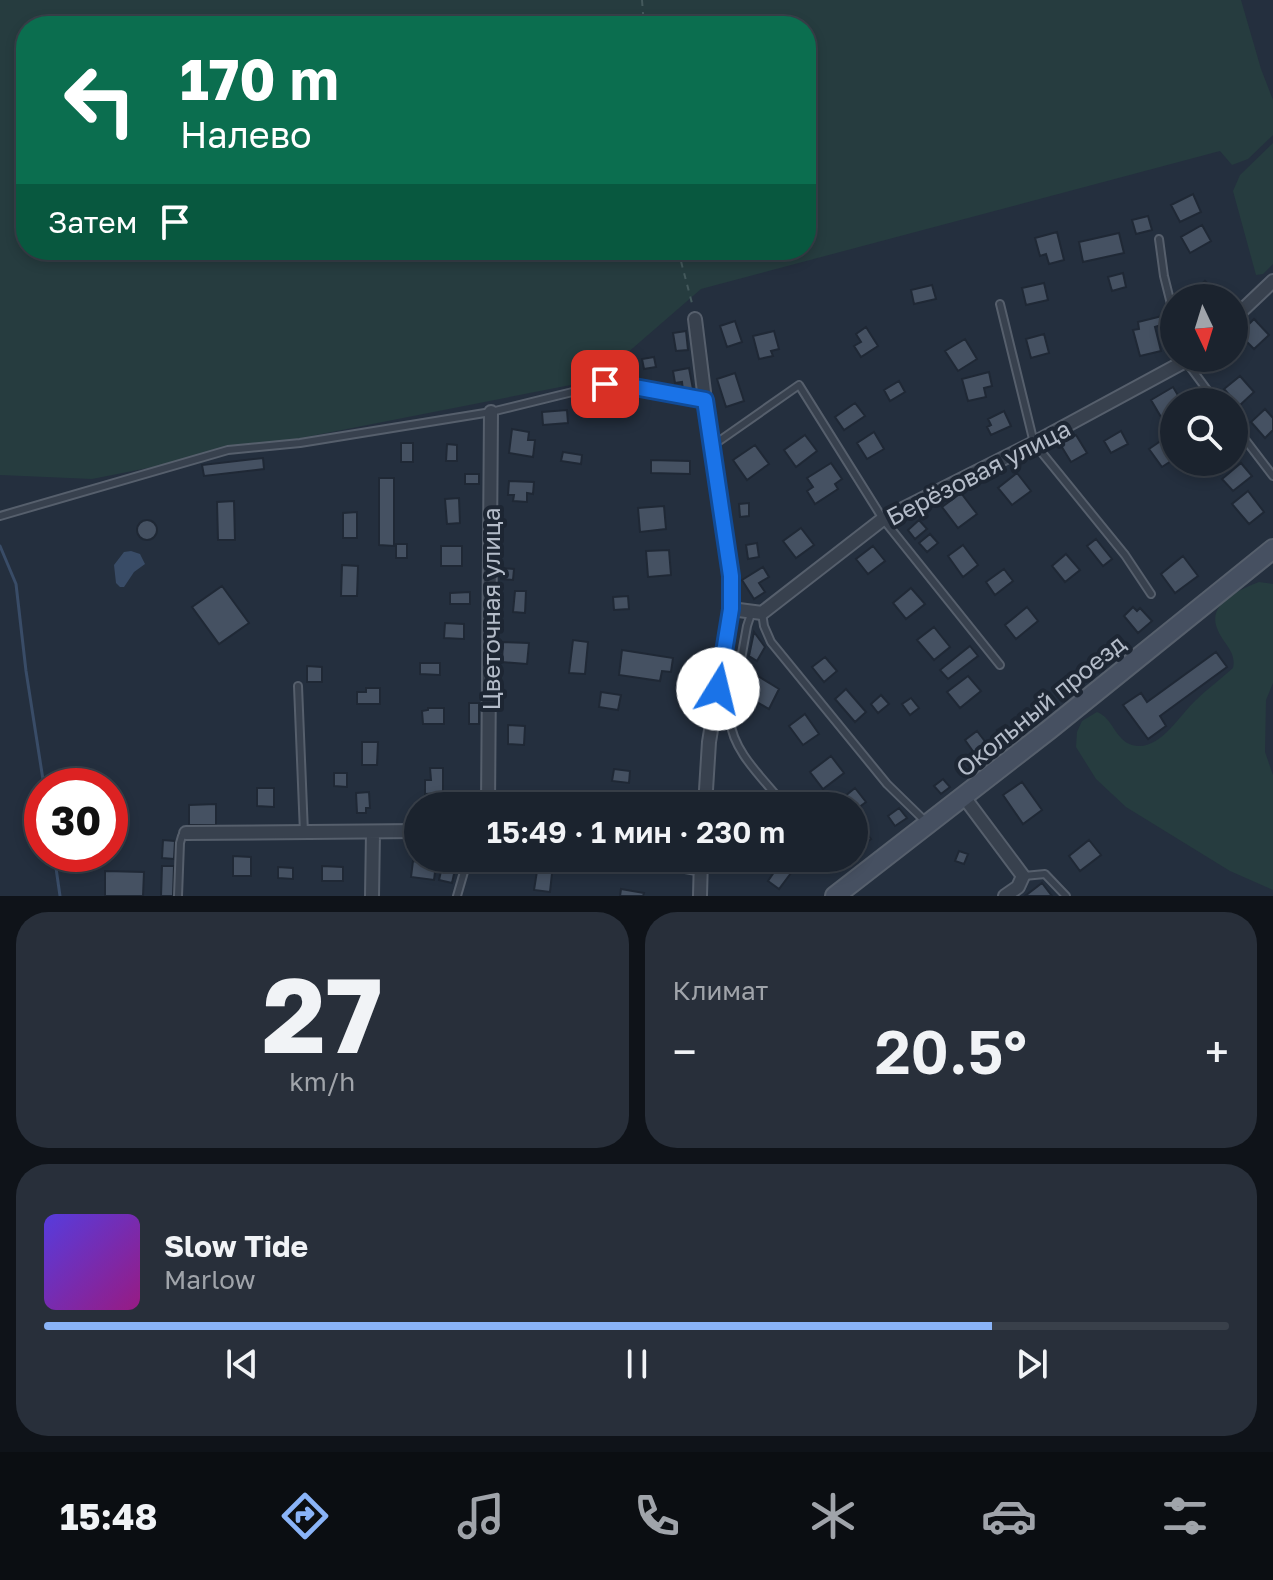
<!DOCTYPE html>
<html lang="ru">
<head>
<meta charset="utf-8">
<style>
	:root { --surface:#1b232e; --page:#282f3a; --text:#f1f3f6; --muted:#a0a4aa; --line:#39404a; --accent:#8ab4f8 }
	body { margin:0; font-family:"Golos Text",sans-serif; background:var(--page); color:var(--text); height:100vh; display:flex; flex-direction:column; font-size:30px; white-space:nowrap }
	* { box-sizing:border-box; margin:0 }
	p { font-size:26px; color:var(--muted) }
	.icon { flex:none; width:44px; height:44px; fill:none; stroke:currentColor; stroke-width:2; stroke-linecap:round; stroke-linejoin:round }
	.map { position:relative; height:896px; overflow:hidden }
	.side { display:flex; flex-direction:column; gap:16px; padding:16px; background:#0f1319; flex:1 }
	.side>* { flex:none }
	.guide { position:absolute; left:16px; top:16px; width:800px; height:244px; border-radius:32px; box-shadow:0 4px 12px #0003,0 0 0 2px var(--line); background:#0b6e4f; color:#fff; overflow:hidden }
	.needle { width:52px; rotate:176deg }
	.fabs { position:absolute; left:1160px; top:284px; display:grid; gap:16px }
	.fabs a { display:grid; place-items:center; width:88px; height:88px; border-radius:50%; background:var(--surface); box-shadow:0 4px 12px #0003,0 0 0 2px var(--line); font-size:40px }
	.speed { position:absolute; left:24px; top:768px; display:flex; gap:16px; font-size:40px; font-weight:700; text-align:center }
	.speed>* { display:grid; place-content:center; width:104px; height:104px; border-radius:50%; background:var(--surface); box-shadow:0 4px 12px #0003,0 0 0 2px var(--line); line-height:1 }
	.speed .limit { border:12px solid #d22; background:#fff; color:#111 }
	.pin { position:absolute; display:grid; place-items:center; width:68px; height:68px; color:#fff; margin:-34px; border-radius:16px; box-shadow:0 4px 12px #0006 }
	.me { position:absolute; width:88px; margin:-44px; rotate:9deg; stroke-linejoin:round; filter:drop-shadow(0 0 6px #0008) }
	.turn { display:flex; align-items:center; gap:28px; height:168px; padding:0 32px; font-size:36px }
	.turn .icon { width:104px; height:104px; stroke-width:2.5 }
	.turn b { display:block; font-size:56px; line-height:68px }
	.then { display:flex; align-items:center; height:76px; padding:0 32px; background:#0003; gap:16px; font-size:30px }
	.big { font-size:60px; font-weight:600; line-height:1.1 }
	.side .tile { flex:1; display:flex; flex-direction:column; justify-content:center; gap:12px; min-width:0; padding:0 28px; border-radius:32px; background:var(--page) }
	.side .dial { align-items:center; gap:0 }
	.dial b { font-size:104px; line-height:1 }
	.song { display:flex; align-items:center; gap:24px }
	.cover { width:96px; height:96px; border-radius:12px; background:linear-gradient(135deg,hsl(250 70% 55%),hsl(310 70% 35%)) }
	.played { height:8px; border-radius:4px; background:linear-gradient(90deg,var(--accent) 80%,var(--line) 80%) }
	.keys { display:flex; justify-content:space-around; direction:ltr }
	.heat { display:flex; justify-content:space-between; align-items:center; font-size:44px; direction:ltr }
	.side .tiles { flex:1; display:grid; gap:16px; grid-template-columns:1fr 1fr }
	.tile:last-child { grid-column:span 2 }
	.trip { position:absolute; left:404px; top:792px; width:464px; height:80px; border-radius:40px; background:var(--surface); box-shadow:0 4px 12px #0003,0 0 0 2px var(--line); font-weight:600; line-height:80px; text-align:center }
	.tab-bar { display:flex; height:128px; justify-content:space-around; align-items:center; background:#0b0e12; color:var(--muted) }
	.tab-bar .icon { width:56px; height:56px }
	.tab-bar .current { color:var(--accent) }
	.tab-bar b { font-size:36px; color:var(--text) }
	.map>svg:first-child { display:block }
	.green { fill:#263c3f; fill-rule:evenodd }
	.water { fill:#394c67 }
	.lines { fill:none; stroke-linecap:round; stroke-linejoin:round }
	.stream { stroke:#394c67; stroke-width:3 }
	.building { fill:#455162; stroke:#1f2835; stroke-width:2 }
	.lane-casing { stroke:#565f6c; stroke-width:10 }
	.street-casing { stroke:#565f6c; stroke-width:16 }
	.secondary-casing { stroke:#565f6c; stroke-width:22 }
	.path { stroke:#44595c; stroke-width:2; stroke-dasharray:6 6; stroke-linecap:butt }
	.lane { stroke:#38414e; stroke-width:6 }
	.street { stroke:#38414e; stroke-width:12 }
	.secondary { stroke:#465061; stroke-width:18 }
	.route-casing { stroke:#114b97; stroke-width:20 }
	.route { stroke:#1a73e8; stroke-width:14 }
	.labels { text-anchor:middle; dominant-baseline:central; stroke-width:8; stroke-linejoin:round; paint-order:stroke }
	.street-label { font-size:24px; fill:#b4bcc9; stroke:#1d2633 }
</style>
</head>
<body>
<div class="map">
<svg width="1273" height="896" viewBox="0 0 1273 896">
	<rect width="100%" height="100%" fill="#242f3e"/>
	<!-- green -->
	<path class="green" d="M0,0H1241L1261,69L1273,100V135L1248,159L1232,165L1220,151L701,289L596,380L92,479L0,475ZM26,26H806V250H26Z
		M1273,143V264L1263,274L1256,275L1233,191L1240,175Z
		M1259,582L1273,584V683L1266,700L1265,752L1273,775V890L1230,871L1126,807L1096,779L1076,747L1077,732L1082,721L1097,712C1113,718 1115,740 1132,745C1158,753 1179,716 1195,701C1207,689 1221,679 1233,668C1237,651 1222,643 1217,628C1207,603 1241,589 1259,582Z"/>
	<!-- water -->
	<path class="water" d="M131,551L140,554L145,564L134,572L124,587H120L116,583L114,565L124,552Z"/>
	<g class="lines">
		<!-- stream -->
		<path class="stream" d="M0,546L16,584L26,671L44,786
			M54,854L60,896"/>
	</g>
	<!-- building -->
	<path class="building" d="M1193,194L1201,212L1180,222L1171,205Z
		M1148,216L1152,230L1136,234L1132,220Z
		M1202,225L1211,241L1190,253L1181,237Z
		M1057,232L1064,260L1049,264L1046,254L1040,256L1035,238Z
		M1119,233L1124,253L1083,262L1079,242Z
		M1123,273L1126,287L1112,291L1108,277Z
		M1205,281L1222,298H1193L1190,295Z
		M1044,283L1048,300L1026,305L1022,288Z
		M932,285L936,299L914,304L911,290Z
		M1162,316L1164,324L1155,327L1161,351L1140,356L1133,330L1139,329L1138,322Z
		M1254,319L1269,335L1254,349L1239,334Z
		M735,321L742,342L727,347L720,326Z
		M866,327L878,346L861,357L854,346L861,342L856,334Z
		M686,331L688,350L676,351L673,333Z
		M774,331L779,349L771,351L773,356L759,359L753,336Z
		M1044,334L1049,353L1031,358L1026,339Z
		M965,339L977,359L958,371L945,351Z
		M654,357L656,367L644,369L642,359Z
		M689,368L693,389L683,391L682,382L675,383L673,371Z
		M989,372L992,386L984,388L986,397L968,401L962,379Z
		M735,373L744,401L726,407L717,379Z
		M1240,376L1254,392L1239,406L1224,389Z
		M899,381L905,392L890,401L884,390Z
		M1173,387L1182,402H1174V415L1164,422L1151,400Z
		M855,403L865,416L844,430L835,417Z
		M1265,409L1273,418V430L1265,438L1251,422Z
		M567,410L568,423L543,425L542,412Z
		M1004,411L1011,426L991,435L987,427L991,425L988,419Z
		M512,429L529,432L528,440H535L533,457L509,453Z
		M1121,431L1128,444L1111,453L1104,441Z
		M874,432L884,449L867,459L857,443Z
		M805,435L817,451L796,467L784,450Z
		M1076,435L1087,453L1071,462L1060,444Z
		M1165,438L1174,452V459L1162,467L1149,449Z
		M401,443H413V462H401Z
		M447,444L457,445V461H446Z
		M755,445L769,464L747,480L733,460Z
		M563,452L582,455L581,464L561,461Z
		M263,458L264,469L204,476L202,465Z
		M651,460L690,461V474L651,473Z
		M831,463L842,479L835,484L838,489L815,504L807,491L813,487L807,478Z
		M1241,463L1252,476L1233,491L1222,479Z
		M1017,473L1031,491L1012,505L998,488Z
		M465,474H479V484H465Z
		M379,478H394V546L379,545Z
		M509,481L534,482L533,494L527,493V502L513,501L514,495H508Z
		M1248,491L1264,512L1249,524L1232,504Z
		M961,493L977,514L958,528L942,507Z
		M459,498L460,523L447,524L445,499Z
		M234,501L235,540H218L217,502Z
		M749,503V516L740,517L739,504Z
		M664,506L666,529L640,532L638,508Z
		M357,512V538H343V513Z
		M137 530a10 10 0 1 1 20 0a10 10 0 1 1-20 0Z
		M919,520L927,529L915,539L908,530Z
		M801,528L814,545L796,558L783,541Z
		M930,534L938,543L927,552L919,543Z
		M1096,539L1112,559L1103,566L1087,546Z
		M757,543L759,557L748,559L746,545Z
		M396,544H407V558H396Z
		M963,545L978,565L963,577L948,556Z
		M441,546H462V566H441Z
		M873,546L885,561L868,574L856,559Z
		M669,550L671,575L648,577L646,551Z
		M1066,554L1080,570L1065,582L1052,566Z
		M1183,556L1198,576L1175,593L1161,574Z
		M342,565L358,566L357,596H341Z
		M763,567L769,577L759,583L765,592L754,599L742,580Z
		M502,568L514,569L513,580L501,579Z
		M1004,569L1013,581L995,595L986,582Z
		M222,586L249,623L219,644L192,607Z
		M911,588L925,604L906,619L893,603Z
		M515,591H526L525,613L513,612Z
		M470,592V604H450V593Z
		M628,596L629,609L614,610L613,597Z
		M1027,607L1038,621L1016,639L1005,625Z
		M1133,607L1137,611L1140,608L1152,621L1138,633L1124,616Z
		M445,623L464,624V639L444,638Z
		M934,627L950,647L934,660L917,640Z
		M754,632L765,647L757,661L749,656Z
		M573,640L588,642L585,674L569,673Z
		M503,642L529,643L527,664L502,662Z
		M970,646L978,656L948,679L940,670Z
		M622,650L673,658L671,672L662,671L660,681L619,675Z
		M1216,652L1227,667L1160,716L1166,726L1148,739L1123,705L1141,693L1147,702Z
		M825,657L837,671L824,682L812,667Z
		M420,663H440V675L420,674Z
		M307,666L322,667V682H307Z
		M758,676L779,689L769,709L748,697Z
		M968,676L981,691L960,708L947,692Z
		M366,688H380V704H357V692H366Z
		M846,689L866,712L855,722L835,699Z
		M601,692L621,695L618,710L599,707Z
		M881,695L889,704L878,713L871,704Z
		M911,698L919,708L910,715L902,704Z
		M469,703H479V724H469Z
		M428,708H444V724H423L422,711L428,710Z
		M1027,709L1035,719L1028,725L1019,715Z
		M805,714L819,734L803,745L789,726Z
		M508,725L525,726L524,745L508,744Z
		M1005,725L1012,734L1004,740L997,730Z
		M977,731L990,748L977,757L965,740Z
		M362,742H378L377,765H362Z
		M831,756L844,773L823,789L810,772Z
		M430,768H443V793L425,794V780H431Z
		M614,769L630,771L629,783L612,781Z
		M334,773H347V787L334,786Z
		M943,779L950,787L941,794L934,786Z
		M1022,782L1042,810L1023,824L1003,795Z
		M257,788H274V807L257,806Z
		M855,788L866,802L854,811V806H843L839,801Z
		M369,792L370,808H366V813H357L356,793Z
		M506,796H525V806H506Z
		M216,804V825H189V805Z
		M899,808L907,818L895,826L888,816Z
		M859,824L871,839L854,852V827Z
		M163,840L175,841L174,859L162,858Z
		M1089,840L1101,855L1080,871L1069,856Z
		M959,851L968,854L964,864L955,861Z
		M233,856L251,857V876H233Z
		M413,861L436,864L434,880L411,877Z
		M443,862L456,865L452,883L439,880Z
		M779,865L791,873L779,889L768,881Z
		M162,866H174L173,896H161Z
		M322,866L343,867V881H322Z
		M278,867L293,868V879L278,878Z
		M105,871L144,872L143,896H105Z
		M537,871L552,873L550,892L534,890Z
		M1042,883L1052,896H1025Z
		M621,889L644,893L643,896H620Z"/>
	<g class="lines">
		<!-- lane casing -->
		<g class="lane-casing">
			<path id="lane" d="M1159,239L1164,276L1174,316
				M1000,304L1034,443L1125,555L1151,594
				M1185,360L1216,402
				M1234,425L1273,476
				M712,446L799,385L883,519L1000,665
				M0,516L228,450L300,443L491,412L605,384H618L703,400
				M762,613L764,626L771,642L887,784L926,822
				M751,614L747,626L730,720C733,753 766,781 785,806
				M298,686L304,833
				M826,858L834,868
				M1024,876L1045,874L1066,896
				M178,896L180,843L182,836L186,833
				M457,896L468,858"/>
		</g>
		<!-- street casing -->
		<g class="street-casing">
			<path id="street" d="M1234,318L1273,281
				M695,319L705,400L731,576V609L709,742L705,806
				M731,609L762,613L883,519L1034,443L1191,358
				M964,797L1023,876L1018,887L1005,896
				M488,806L491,412
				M186,833L418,831
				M640,858L701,869
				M372,896L373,832
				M700,896L701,858"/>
		</g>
		<!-- secondary casing -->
		<g class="secondary-casing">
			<path id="secondary" d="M835,896L1050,729L1273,549"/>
		</g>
		<!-- path -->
		<path class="path" d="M642,0L644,26
			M678,250L693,307"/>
		<!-- lane -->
		<use href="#lane" class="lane"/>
		<!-- street -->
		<use href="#street" class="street"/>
		<!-- secondary -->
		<use href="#secondary" class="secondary"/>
	</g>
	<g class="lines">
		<!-- route casing -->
		<g class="route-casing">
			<path id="route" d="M605,384H618L705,400L731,576V609L718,689"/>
		</g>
		<!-- route -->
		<use href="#route" class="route"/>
	</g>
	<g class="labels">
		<!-- street labels -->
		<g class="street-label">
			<text transform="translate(978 472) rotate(-27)">Берёзовая улица</text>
			<text transform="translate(490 609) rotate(-90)">Цветочная улица</text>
			<text transform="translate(1040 705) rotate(-39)">Окольный проезд</text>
		</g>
	</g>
</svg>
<div class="fabs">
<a><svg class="needle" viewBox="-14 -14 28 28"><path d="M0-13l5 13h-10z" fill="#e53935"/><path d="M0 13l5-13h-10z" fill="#a0a4aa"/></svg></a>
<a><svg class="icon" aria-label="search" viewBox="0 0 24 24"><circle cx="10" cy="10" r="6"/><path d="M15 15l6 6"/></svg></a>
</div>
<div class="speed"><div class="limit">30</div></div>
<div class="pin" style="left:605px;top:384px;background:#d93025"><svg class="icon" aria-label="arrive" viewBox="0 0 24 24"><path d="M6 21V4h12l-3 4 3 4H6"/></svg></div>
<svg class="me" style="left:718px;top:689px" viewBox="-20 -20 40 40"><circle r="19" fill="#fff"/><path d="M0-13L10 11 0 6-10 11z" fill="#1a73e8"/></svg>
<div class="trip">15:49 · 1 мин · 230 m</div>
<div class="guide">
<div class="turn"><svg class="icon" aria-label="left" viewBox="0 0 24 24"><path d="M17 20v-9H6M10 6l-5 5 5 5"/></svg><div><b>170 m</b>Налево</div></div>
<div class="then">Затем<svg class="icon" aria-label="arrive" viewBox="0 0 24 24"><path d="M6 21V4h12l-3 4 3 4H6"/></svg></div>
</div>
</div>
<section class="side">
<div class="tiles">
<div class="tile dial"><b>27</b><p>km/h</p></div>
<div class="tile"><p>Климат</p>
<div class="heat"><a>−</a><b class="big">20.5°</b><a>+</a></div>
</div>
<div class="tile">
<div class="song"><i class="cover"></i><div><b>Slow Tide</b><p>Marlow</p></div></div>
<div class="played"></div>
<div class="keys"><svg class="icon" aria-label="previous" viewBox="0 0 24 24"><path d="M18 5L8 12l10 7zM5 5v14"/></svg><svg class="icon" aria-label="pause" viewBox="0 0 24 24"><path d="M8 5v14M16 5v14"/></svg><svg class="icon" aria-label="next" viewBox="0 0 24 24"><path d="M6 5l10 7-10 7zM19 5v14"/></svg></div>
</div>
</div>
</section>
<nav class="tab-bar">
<b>15:48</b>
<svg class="icon current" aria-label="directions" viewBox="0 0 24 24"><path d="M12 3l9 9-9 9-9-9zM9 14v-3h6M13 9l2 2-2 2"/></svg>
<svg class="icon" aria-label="music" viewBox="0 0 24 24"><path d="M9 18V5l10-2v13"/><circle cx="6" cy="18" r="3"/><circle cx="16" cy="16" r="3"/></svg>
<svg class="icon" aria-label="phone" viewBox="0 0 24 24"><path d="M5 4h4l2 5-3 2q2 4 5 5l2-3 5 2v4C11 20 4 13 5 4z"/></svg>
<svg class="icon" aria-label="climate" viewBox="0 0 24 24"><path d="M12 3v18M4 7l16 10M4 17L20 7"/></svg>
<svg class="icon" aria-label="car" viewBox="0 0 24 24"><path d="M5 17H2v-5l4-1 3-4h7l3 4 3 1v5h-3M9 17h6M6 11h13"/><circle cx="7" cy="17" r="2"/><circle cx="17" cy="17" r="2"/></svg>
<svg class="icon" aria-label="filters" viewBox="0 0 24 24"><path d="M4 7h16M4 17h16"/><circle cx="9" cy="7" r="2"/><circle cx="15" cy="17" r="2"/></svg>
</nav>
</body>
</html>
